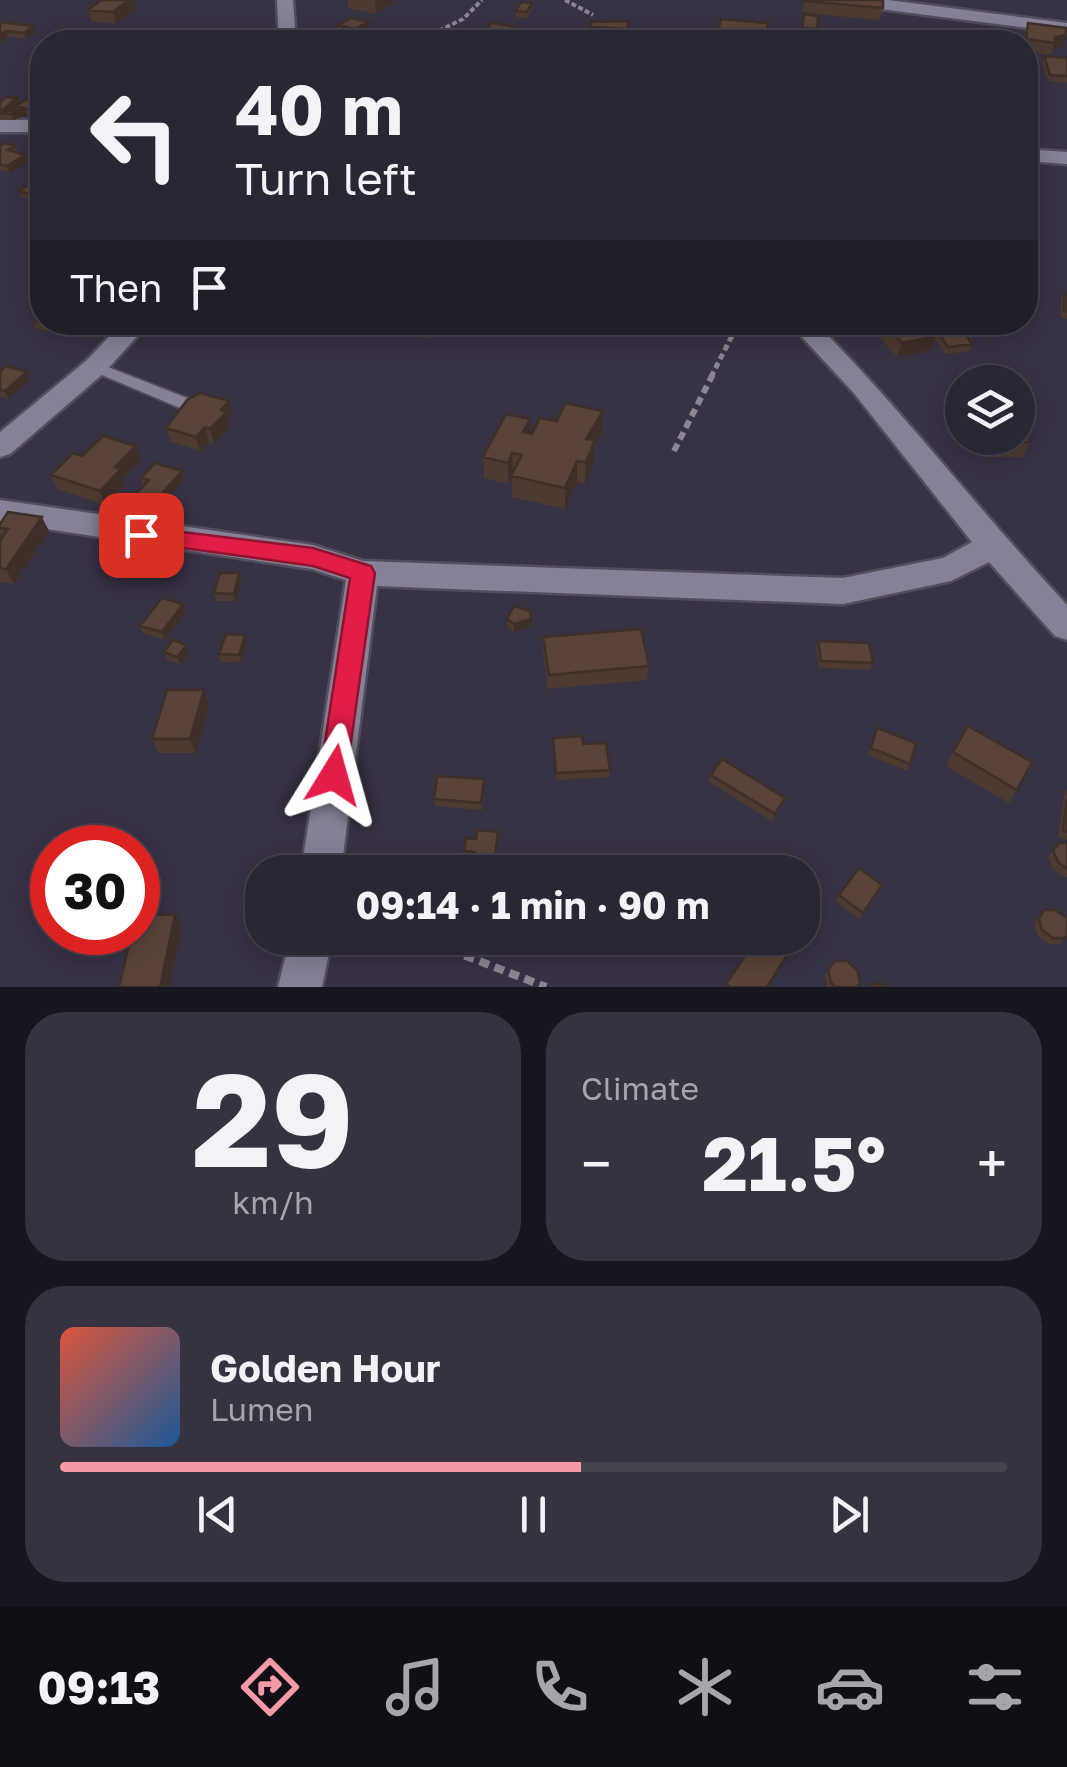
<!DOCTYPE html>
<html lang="en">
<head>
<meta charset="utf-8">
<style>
	:root { --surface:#2a2634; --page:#363240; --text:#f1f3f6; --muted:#a5a5ac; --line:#46434f; --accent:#f49aa6 }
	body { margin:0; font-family:"Golos Text",sans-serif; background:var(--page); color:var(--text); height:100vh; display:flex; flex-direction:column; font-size:38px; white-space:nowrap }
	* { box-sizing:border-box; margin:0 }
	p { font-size:32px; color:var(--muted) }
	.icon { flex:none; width:55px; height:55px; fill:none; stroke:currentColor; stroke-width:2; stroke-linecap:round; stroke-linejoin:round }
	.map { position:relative; height:987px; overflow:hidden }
	.details { display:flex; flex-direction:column; gap:25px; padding:25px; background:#17151d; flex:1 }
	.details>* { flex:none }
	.hud { position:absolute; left:30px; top:30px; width:1008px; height:305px; border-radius:40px; box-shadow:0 5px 25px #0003,0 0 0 2px var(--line); background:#2a2634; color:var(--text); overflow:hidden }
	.fabs { position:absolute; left:945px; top:365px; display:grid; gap:20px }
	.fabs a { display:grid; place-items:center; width:90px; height:90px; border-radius:50%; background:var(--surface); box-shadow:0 5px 25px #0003,0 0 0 2px var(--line); font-size:50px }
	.speed { position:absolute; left:30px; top:825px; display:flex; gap:20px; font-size:50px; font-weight:700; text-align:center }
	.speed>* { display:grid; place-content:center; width:130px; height:130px; border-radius:50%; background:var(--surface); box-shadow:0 5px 25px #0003,0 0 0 2px var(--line); line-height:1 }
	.speed .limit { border:15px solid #d22; background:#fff; color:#111 }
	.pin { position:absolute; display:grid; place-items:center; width:85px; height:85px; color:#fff; margin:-42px; border-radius:20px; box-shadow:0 5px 15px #0006 }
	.me { position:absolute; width:110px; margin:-55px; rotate:8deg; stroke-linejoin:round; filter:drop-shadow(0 0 8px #0008) }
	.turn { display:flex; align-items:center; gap:35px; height:210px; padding:0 40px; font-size:45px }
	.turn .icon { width:130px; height:130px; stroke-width:2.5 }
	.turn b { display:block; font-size:70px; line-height:85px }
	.then { display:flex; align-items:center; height:95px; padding:0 40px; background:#0003; gap:20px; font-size:38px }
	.big { font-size:75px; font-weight:700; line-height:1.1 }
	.details .widget { flex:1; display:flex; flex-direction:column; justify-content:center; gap:15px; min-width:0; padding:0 35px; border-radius:40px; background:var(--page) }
	.details .dial { align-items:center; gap:0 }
	.dial b { font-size:130px; line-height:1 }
	.song { display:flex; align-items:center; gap:30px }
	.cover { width:120px; height:120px; border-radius:15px; background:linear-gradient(135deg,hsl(10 70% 55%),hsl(210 70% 35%)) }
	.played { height:10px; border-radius:5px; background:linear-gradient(90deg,var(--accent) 55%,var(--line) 55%) }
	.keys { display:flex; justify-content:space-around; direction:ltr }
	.heat { display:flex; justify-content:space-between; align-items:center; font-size:55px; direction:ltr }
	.details .tiles { flex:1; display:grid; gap:25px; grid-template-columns:1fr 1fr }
	.widget:last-child { grid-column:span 2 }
	.trip { position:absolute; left:245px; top:855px; width:575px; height:100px; border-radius:40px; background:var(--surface); box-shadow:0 5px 25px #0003,0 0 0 2px var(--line); font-weight:700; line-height:100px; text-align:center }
	.tabs { display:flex; height:160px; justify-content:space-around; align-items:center; background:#110f15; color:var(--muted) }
	.tabs .icon { width:70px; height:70px }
	.tabs .current { color:var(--accent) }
	.tabs b { font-size:45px; color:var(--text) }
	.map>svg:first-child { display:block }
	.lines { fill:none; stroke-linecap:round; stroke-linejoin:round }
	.lane-casing { stroke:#534e5e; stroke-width:4 }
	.street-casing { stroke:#534e5e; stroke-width:5 }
	.secondary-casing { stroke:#534e5e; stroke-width:5 }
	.path-far3 { stroke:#8b8595; stroke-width:4; stroke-dasharray:5 2.5; stroke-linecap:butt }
	.path-far2 { stroke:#8b8595; stroke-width:5; stroke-dasharray:6 4; stroke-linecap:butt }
	.path-far1 { stroke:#8b8595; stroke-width:6; stroke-dasharray:8 5; stroke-linecap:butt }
	.path { stroke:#8b8595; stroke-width:8; stroke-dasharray:10 6; stroke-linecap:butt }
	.lane { fill:#878197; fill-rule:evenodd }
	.street { fill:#878197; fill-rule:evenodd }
	.secondary { fill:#878197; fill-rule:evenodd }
	.wall { fill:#4d3a31 }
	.shaded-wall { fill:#3e2f28 }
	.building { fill:#594339; stroke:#3e2f28; stroke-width:2.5 }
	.route { fill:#e11d48; stroke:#92132f; stroke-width:2.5 }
</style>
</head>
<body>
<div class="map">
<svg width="1067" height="987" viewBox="0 0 1067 987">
	<rect width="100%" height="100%" fill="#383245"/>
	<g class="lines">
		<!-- lane casing -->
		<g class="lane-casing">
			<path id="lane" d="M95,362L197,402L199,406L197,410H185L90,370L87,367L90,364Z"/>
		</g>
		<!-- street casing -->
		<g class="street-casing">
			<path id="street" d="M841,0H888L1067,23V33L849,5Z
				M0,120H42V132H0Z
				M1025,149L1067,152V164L1025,161Z
				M788,322H815C904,412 981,513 1067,605V640L1055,636L989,562L951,581L843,604L377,586L341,872H301L346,580L312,569L0,522V500L313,545L363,561L843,578L943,558L972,542L853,392Z
				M290,938H332L322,987H278Z"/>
		</g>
		<!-- secondary casing -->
		<g class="secondary-casing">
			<path id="secondary" d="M277,0H293L296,42H279Z
				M123,322H150L104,373L10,454L0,457V432L86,361Z"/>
		</g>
		<!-- path-far3 -->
		<path class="path-far3" d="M565,0L593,15
			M432,34L463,19L482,0"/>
		<!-- path-far2 -->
		<path class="path-far2" d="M711,377L739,322"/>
		<!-- path-far1 -->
		<path class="path-far1" d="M674,451L713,374"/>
		<!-- path -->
		<path class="path" d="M420,938L546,987"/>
		<!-- lane -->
		<use href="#lane" class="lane"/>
		<!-- street -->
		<use href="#street" class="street"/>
		<!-- secondary -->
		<use href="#secondary" class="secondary"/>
	</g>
	<!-- wall -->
	<path class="wall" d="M101,0H134L136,9L116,24L92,22L88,10Z
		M348,0H392L393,3L376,14L348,8Z
		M804,0L883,8L880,20L802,13Z
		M532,9L527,18L516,17V11Z
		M804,14L818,16L816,35L801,34Z
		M628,21L627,35L591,33V22Z
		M0,22L35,32L26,39L8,37L0,42Z
		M368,22L369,28L356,36L339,31L338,25Z
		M768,23L765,42H717L718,31Z
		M1028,23L1066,35L1062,47L1053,49L1051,55L1025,51L1024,35Z
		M516,27V33L508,42L483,39L482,33Z
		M1044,56L1067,58V83L1048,81L1042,62Z
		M0,102L19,104L41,107L30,115H27L14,120H0Z
		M0,146H16L18,153L25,155L28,162L10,173L0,170Z
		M42,177V201L39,203L22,197L19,191Z
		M42,281V311L36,310L33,303L40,296L37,287Z
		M1064,293L1067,294V319L1061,318V300Z
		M33,321L102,322L103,324L91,338L56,332L55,329L53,331L36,329Z
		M364,322H437L438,329L430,339Z
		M517,322H543L534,332L517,326Z
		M878,322H924L927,326L928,322H957L974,335L971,342L972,344L970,351L945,354L935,339L931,350L897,357L875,332Z
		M0,372H27L30,380L8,399L0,396Z
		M229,401L233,416L229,420L230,426L214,444L209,442L200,451L171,442L166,428Z
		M603,411L602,432L594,445V462L585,484L577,482L565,509L512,497V478L508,484L484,478L483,457L557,421Z
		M967,438H1018L1030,442L1023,457H984L980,447H970Z
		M136,446L141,461L124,478L126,484L105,505L57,489L51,475L82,456Z
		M182,471L184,479L150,517L130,510L128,503L143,485L141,478Z
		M0,524L49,531L14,584L0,582V541L2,538L0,533Z
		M241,581L236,601H216L214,593Z
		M186,611L165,640L143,633L140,626Z
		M507,619L531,626L514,632L507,626Z
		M245,635L247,642L241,662H221L219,654Z
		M543,637L649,666L647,680L548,689L543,652Z
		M818,641L873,663L870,670L819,668L816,648Z
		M164,652H189L180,664L167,660Z
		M204,690L209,704L196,753H159L152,739Z
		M877,728L910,764L907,771L868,755Z
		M553,738L583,744L610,770L609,777L556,780Z
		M953,752L1032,762L1009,803L946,766Z
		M711,775L785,798L783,805L772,821L709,782Z
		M484,779L482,810L435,806L434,799Z
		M1067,790V840L1058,837L1064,795Z
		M498,838L494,872H473L474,858L465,857L464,851L476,839Z
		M1059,843H1067V877H1064L1053,869L1048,857Z
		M52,860V923L48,924L39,911L42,902L31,890L50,868Z
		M882,885L860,919L836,902L839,895Z
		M1044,910L1067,935L1060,944H1048L1038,936L1034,924Z
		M828,970L858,987H827L825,976Z"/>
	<!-- shaded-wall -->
	<path class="shaded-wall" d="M129,0H134L136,9L116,24L113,12Z
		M378,0H392L393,3L376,14L375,2Z
		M368,22L369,28L356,36L355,29Z
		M33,26L35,32L26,39L24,33Z
		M516,27V33L508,42L507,37Z
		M6,31L8,37L0,42V35Z
		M1066,35L1062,47L1053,49L1055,37Z
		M17,98L19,104L8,114L0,112Z
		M39,101L41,107L30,115L27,109Z
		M25,109L27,115L14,120L11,114Z
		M25,155L28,162L10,173L7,166Z
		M42,193V201L39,203L37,196Z
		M96,322H102L103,324L91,338L89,330Z
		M430,322H437L438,329L430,339L428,325Z
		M536,322H543L534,332V325Z
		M936,336L931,350L897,357L902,343Z
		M27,372L30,380L8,399L5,391Z
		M229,401L233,416L229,420L230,426L214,444L210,429L221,410Z
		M603,411L602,432L594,445V462L585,484L586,439Z
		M530,419V440L523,432Z
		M205,427L209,442L200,451L196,437Z
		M136,446L141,461L124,478L126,484L105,505L100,491L115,467Z
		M512,453L513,475L508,484V463Z
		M577,461V482L565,509V488Z
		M182,471L184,479L150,517L147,510Z
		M42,517L49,531L14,584L6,569Z
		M239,573L241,581L236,601L234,594Z
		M183,604L186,611L165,640L162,632Z
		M531,619V626L514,632V624Z
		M245,635L247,642L241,662L239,655Z
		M187,645L189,652L180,664L177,657Z
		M204,690L209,704L196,753L190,739Z
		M175,914L182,927L169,987H160Z"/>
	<!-- building -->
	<path class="building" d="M101,0H129L113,12L88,10Z
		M804,0H883V8L804,1Z
		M521,2L532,3L527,12L516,11Z
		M804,14L818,16L817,29L802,28Z
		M351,18L368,22L355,29L338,25Z
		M721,19L768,23L766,35L718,31Z
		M628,21L627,29L591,27V22Z
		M0,22L33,26L24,33L6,31L0,35Z
		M492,23L516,27L507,37L482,33Z
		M1028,23L1066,28V35L1055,37V43L1026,39Z
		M235,33L234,41L221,42L222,34Z
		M217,34L216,41L173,42L174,37Z
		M417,35L419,42H401L399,37Z
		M467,38L481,39L479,42H464Z
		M1044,56L1067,58V76L1050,75Z
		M7,97L17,98L0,112V102Z
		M27,99L39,101L27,109L16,106Z
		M25,109L11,114L0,113V112Z
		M5,143L16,146L8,150L25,155L7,166L0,164V146Z
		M42,177V193L37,196L19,191Z
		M1064,293L1067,294V311H1064Z
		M40,296H42V305L33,303Z
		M42,312V322H51L50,324L33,321Z
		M55,322H96L89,330L53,325Z
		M884,322H924L936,336L902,343Z
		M931,322H957L959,326L967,325L974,335H966L972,344L948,347Z
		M6,366L27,372L5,391L0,390V372Z
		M200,393L229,401L221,410L227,412L210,429L205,427L196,437L166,428L187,400Z
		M565,403L603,411L586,439L595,440L586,462L577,461L565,488L511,476L522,455L512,453L508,463L483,457L506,414L530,419L523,432L532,434L540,418L557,421Z
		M1018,416L1030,442H990L988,438H1018Z
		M103,436L136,446L115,467L121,469L100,491L51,475L73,453L82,456Z
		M155,463L182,471L147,510L128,503L149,480L141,478Z
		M8,512L42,517L6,569L0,568V541L8,529L0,528V524Z
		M220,573H239L234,594L214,593Z
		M162,598L183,604L162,632L140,626Z
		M514,606L530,611L531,619L514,624L507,619Z
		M641,629L649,666L549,675L543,637Z
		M226,634L245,635L239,655L219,654Z
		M173,640L187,645L177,657L164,652Z
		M818,641L869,643L873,663L821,661Z
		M167,690H204L190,739H152Z
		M968,726L1032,762L1017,790L953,752Z
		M877,728L916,743L910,764L871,748Z
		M582,736L583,744L606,743L610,770L556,773L553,738Z
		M722,759L785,798L775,814L711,775Z
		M437,776L484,779L481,803L434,799Z
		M1067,799V832L1063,830Z
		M477,830L498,832L494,866L473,865L475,852L464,851L466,838L476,839Z
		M101,843L100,848H56V846Z
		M1059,843H1067V869L1058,862L1053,850Z
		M52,860V910L39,911L45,889L31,890L37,869L50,868Z
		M859,868L882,885L863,913L839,895Z
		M1044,910H1055L1067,918V935L1065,938H1053L1042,930L1039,918Z
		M175,914L160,987H119L132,932H138V916Z
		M757,938H769L789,952L767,987H730L726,984Z
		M835,961H847L857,970L860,983L857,987H835L831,983L828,970Z
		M873,984H883L887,987H871Z"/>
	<!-- route -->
	<path class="route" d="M141,527L313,548L371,566L375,573L345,784L334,788L324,784L320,775L350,578L313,566L133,541L129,535Z"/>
</svg>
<div class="fabs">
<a><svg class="icon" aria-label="layers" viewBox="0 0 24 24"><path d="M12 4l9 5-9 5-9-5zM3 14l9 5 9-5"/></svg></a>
</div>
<div class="speed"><div class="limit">30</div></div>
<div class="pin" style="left:141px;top:535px;background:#d93025"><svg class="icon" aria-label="arrive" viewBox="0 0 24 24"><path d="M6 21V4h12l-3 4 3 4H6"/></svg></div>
<svg class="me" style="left:334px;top:775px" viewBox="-20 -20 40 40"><path d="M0-17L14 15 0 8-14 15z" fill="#e11d48" stroke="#fff" stroke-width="4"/></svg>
<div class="trip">09:14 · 1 min · 90 m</div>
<div class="hud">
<div class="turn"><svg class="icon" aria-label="left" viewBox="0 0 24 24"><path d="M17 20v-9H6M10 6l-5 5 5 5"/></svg><div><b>40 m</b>Turn left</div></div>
<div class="then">Then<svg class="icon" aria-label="arrive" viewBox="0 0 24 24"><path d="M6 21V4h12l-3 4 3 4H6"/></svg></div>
</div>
</div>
<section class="details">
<div class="tiles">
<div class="widget dial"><b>29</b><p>km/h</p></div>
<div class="widget"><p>Climate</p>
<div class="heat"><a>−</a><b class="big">21.5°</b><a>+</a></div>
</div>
<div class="widget">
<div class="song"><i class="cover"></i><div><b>Golden Hour</b><p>Lumen</p></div></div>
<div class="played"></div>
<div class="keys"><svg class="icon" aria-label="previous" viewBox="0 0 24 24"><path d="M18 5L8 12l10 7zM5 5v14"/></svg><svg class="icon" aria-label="pause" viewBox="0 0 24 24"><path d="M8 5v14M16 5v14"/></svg><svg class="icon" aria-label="next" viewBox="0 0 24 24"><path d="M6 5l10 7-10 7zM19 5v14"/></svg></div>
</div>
</div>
</section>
<nav class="tabs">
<b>09:13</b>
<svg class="icon current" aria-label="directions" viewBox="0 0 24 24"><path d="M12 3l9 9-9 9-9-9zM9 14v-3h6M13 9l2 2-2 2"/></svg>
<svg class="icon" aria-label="music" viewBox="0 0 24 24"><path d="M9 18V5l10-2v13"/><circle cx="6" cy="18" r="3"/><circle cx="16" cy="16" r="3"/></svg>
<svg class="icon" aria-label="phone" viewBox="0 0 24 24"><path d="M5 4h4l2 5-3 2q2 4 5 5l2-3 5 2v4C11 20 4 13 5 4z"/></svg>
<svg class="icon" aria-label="climate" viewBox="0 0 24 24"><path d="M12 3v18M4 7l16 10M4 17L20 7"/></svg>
<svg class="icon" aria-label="car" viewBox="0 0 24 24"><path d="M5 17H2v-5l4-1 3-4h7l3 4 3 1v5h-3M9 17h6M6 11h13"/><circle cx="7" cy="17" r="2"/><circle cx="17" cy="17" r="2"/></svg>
<svg class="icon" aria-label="filters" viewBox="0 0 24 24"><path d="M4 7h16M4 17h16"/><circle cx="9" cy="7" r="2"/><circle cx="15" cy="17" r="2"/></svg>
</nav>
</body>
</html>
